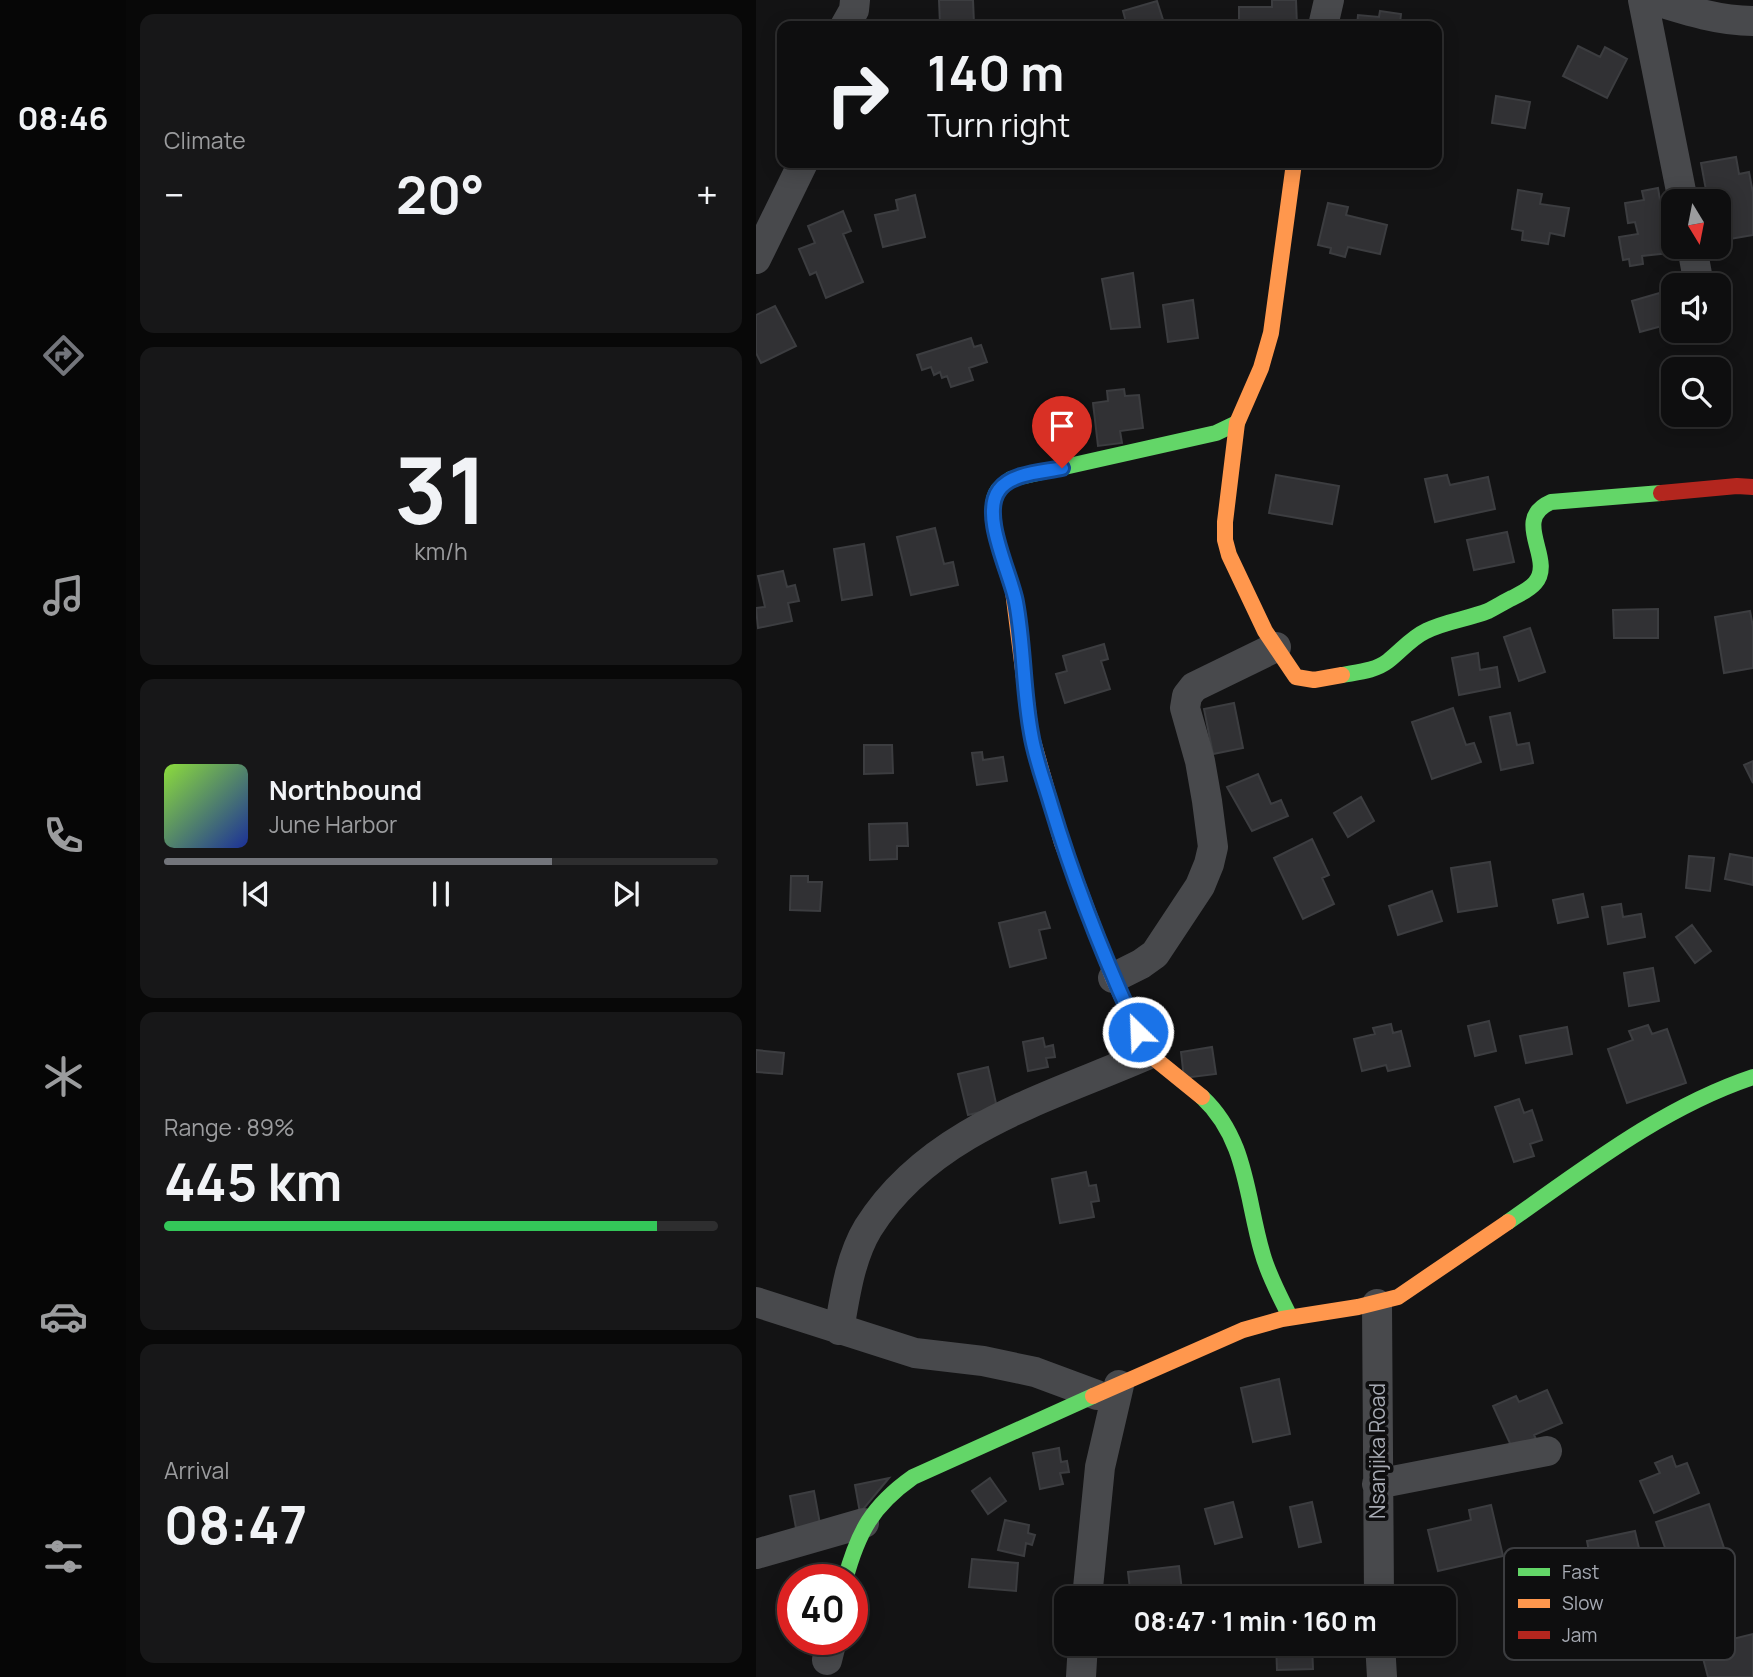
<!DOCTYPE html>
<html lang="en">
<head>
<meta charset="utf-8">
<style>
	:root { --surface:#0e0e0f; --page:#171718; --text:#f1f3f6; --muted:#9b9c9e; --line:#2e2e2f; --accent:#73757b }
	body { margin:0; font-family:Manrope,sans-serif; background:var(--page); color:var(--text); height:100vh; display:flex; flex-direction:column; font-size:26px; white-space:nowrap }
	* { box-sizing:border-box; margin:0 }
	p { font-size:23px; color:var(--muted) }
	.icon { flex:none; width:38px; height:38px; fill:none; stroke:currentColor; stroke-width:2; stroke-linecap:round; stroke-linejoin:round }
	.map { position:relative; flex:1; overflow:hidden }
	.panel { display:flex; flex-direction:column; gap:14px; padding:14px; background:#080808; width:630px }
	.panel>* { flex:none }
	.guide { position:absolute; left:21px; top:21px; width:665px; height:147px; border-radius:14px; box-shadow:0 4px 18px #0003,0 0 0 2px var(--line); background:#0e0e0f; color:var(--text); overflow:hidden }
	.needle { width:46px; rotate:170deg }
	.controls { position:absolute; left:905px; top:189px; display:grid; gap:14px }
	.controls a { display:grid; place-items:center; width:70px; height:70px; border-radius:14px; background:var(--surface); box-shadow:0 4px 18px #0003,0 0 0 2px var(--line); font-size:35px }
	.speed { position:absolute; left:21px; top:1564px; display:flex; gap:14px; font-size:35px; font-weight:700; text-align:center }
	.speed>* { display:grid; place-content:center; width:91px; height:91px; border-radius:50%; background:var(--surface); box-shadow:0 4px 18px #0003,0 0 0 2px var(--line); line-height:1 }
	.speed .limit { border:10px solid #d22; background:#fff; color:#111 }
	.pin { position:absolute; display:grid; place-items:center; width:60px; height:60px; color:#fff; margin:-72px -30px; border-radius:50% 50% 50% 0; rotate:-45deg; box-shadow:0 0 7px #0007 }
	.pin .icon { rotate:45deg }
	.me { position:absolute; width:77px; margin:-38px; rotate:336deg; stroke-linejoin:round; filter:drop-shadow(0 0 5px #0008) }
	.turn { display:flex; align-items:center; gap:24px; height:147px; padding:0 35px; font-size:32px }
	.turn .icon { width:91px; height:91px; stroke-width:2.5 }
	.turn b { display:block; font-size:49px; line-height:60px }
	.big { font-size:52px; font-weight:700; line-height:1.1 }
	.panel .card { flex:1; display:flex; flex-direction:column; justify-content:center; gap:10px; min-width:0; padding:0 24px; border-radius:14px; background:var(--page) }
	.panel .dial { align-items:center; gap:0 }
	.dial b { font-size:91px; line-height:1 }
	.song { display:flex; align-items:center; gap:21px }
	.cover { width:84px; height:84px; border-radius:10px; background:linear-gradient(135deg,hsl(90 70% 55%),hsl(230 70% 35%)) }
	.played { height:7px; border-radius:4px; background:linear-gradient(90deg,var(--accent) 70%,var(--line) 70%) }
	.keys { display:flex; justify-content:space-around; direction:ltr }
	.heat { display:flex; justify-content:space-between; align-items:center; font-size:38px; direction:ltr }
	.charge { height:10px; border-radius:5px; background:linear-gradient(90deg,#34c759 89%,var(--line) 0) }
	.trip { position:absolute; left:298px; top:1586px; width:402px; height:70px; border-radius:14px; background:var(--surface); box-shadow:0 4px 18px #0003,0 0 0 2px var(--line); font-weight:700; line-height:70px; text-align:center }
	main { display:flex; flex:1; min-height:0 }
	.menu { display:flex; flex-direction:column; width:126px; justify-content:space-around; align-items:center; background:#060606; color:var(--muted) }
	.menu .icon { width:49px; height:49px }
	.menu .active { color:var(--accent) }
	.menu b { font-size:32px; color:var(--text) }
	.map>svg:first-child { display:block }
	.building { fill:#313134; stroke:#3c3d40; stroke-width:2 }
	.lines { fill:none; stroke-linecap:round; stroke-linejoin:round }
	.street { stroke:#48494c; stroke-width:30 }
	.fast { stroke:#63d668; stroke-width:16 }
	.slow { stroke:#ff974d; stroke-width:16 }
	.jam { stroke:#b3261e; stroke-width:16 }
	.route-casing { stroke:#114b97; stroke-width:18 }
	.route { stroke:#1a73e8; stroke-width:12 }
	.labels { text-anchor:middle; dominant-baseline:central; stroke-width:7; stroke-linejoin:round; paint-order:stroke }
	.street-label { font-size:21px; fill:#a6aab3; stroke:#0e0e0f }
	.key { fill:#0e0e0f; stroke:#3c3d40; stroke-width:2 }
	.key-label { font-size:19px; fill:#a6aab3 }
</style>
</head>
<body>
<main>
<nav class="menu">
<b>08:46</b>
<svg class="icon active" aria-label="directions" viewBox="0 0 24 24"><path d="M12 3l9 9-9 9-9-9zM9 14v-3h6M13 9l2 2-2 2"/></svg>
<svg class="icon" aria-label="music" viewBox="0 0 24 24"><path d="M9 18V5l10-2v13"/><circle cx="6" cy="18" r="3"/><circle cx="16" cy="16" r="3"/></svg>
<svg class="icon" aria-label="phone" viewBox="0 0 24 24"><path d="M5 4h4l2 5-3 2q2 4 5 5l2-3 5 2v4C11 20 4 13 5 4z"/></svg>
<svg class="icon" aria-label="climate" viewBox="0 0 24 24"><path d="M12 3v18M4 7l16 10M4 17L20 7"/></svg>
<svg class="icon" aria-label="car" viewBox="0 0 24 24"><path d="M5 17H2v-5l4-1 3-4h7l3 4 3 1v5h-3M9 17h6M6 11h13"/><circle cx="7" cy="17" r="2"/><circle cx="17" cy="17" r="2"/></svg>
<svg class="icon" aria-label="filters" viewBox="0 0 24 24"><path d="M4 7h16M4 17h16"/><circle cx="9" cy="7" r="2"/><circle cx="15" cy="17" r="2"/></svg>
</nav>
<section class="panel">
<div class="card"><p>Climate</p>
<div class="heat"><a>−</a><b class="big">20°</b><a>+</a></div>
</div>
<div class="card dial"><b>31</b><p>km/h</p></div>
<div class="card">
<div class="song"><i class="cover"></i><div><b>Northbound</b><p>June Harbor</p></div></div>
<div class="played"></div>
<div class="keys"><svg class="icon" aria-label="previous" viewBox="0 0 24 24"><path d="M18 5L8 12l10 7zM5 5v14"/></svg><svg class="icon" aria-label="pause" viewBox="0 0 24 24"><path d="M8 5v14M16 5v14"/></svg><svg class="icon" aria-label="next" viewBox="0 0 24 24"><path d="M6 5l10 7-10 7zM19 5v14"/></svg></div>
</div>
<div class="card"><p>Range · 89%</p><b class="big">445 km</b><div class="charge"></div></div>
<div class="card"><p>Arrival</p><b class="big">08:47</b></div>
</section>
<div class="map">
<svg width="997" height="1677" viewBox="0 0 997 1677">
	<rect width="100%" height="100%" fill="#131314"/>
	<!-- building -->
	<path class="building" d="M183,0H217L218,24H184Z
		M516,0H540L541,26H483V7H516Z
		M401,1L409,26H371L367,11Z
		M624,11L645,14L644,23L656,26H601L602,15L623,17Z
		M822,46L844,57L849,47L871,59L851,98L807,76Z
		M740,96L774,102L769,128L736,123Z
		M980,157L983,174L993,172L997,193V235L962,241V201H952L945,163Z
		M902,188L904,200L915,198L917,231L910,233L914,253L886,256L887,264L874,266L873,259L867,260L863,237L882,234L879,222L872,223L869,203L888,200L886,191Z
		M762,190L786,194L784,204L813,208L808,236L794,233L792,244L766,240L767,231L756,229Z
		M159,195L169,237L127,247L119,215L142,210L140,200Z
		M572,203L592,207L590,215L631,225L624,254L592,247L589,257L574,253L575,248L562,245Z
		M87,211L95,231L87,234L107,282L70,298L60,272L54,275L43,249L59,243L52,226Z
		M377,273L384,327L355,329L346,279Z
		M917,289V323L884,332L876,301Z
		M437,300L442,338L412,342L407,305Z
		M19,306L40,346L5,363L0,353V315Z
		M215,338L218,347L225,345L231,362L213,368L217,380L195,387L191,376L186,378L184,372L178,375L175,367L166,370L161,355Z
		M368,389L369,396L383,395L387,428L364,431L366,443L342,446L337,403L352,401L351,391Z
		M520,475L583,486L576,524L513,513Z
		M691,475L694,485L732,477L739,509L679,522L669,479Z
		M179,528L188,564L197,562L202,585L155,595L141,537Z
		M751,532L758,562L718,570L711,540Z
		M108,544L116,595L86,600L78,549Z
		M27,571L31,587L39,585L43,601L32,603L36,621L2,628L0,608L9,607L2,576Z
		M902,609V638H858L857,610Z
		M994,611L997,627V668L968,673L959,617Z
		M774,628L789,672L763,681L748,637Z
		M348,644L352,659L345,661L354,689L309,703L300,674L311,671L307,656Z
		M722,653L724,670L741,667L744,687L703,695L696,658Z
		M478,703L487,748L457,754L448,709Z
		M697,708L710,745L718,743L725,762L676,779L656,722Z
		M754,713L761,745L773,743L777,763L745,770L734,717Z
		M108,745H136L137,773L108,774Z
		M226,752L227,760L247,757L251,781L221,785L216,753Z
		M997,761V783L988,765Z
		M502,774L515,804L525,800L532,816L496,831L471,787Z
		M605,797L618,821L592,837L578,813Z
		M151,823L152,846H141V859L114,860L113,824Z
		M556,839L573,875L566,878L578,904L547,919L518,858Z
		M974,854L997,858V885L969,879Z
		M933,856L958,858L954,891L930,888Z
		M734,862L741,906L702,912L695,868Z
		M35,876H52V882H66L64,911L34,910Z
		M676,891L686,921L642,935L633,906Z
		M827,894L832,917L802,923L797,900Z
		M865,904L867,917L885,914L889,937L852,944L846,907Z
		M289,912L294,928L283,930L290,958L254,967L243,923Z
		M936,925L955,951L939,963L920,937Z
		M897,968L903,1001L873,1006L868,973Z
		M733,1021L740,1051L719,1056L712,1026Z
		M635,1024L637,1033L645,1031L654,1066L632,1071L630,1065L606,1071L598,1039L619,1034L617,1028Z
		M892,1025L896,1034L911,1029L930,1083L871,1103L852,1049L877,1040L873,1031Z
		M811,1027L816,1054L770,1063L764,1036Z
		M287,1038L289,1047L297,1045L299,1057L290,1058L292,1067L272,1071L267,1042Z
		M456,1047L460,1074L428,1078L425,1052Z
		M0,1050L28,1053L26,1074L0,1072Z
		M232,1067L241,1108L212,1115L202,1074Z
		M763,1099L768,1113L776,1110L786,1140L774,1144L778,1156L758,1162L739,1107Z
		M330,1172L333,1186L340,1185L343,1201L335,1202L338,1217L304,1223L296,1179Z
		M523,1379L534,1434L497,1442L485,1388Z
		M791,1390L806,1423L778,1435L780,1439L757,1450L737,1406L760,1396L763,1402Z
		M303,1448L305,1462L311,1461L313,1472L304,1473L307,1484L284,1489L277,1453Z
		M916,1456L920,1467L931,1463L943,1493L898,1513L884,1481L904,1473L899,1463Z
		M133,1478L104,1513L99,1485Z
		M234,1478L250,1501L232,1514L216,1491Z
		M58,1491L64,1524L40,1528L34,1496Z
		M477,1502L486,1537L459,1544L449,1509Z
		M556,1502L565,1542L543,1547L534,1507Z
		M953,1504L968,1548L947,1556L944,1548L913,1559L900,1522Z
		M735,1505L747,1556L682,1571L672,1530L715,1520L713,1510Z
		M249,1520L273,1525L272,1533L279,1535L276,1545L270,1543L268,1556L242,1550Z
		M879,1531L886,1561L837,1572L831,1541Z
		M216,1559L262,1563L260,1591L213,1587Z
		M423,1566L427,1598H375L372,1572Z
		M997,1634V1677H952L944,1647Z
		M520,1643H556L557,1669L521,1670Z"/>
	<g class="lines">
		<!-- street -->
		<path class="street" d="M887,0L927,201
			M897,0C929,10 963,21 997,21
			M89,26L98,10L99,0
			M567,26L573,0
			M936,247L943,285
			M0,259L47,163
			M357,978L385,964L399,954L444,886L453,864L457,847L451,801L444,761L429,708L431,696L438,687L520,647
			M0,1302L159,1353L227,1361L279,1372L341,1395
			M621,1304L623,1598
			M83,1330C89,1296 94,1258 112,1228C174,1129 293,1098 393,1054
			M621,1484L791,1451
			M0,1554L108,1523
			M331,1598L344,1467L363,1385
			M624,1643L626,1677
			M71,1660L76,1640
			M325,1677L327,1643"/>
		<!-- fast -->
		<path class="fast" d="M257,591C250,566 226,512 242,490C245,486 251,482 255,479L460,433L481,423
			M586,675C602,672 619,671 632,661C645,651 655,638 670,631C690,621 712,619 732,611C740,607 748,602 756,598C764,594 773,590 779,583C800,559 754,520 795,502L905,493
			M446,1097C491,1139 490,1197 506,1252C512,1275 524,1296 534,1317
			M752,1222C829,1168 907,1107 997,1077
			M89,1580C102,1532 116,1506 157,1477L337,1396"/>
		<!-- slow -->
		<path class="slow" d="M538,163L515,333L505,368L481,423L469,522V540L473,555L509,631L540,677L558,680L586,675
			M257,591L275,734L306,843L357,978L389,1047L393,1054L446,1097
			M337,1396L487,1330L526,1319L602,1307L642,1297L752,1222"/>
		<!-- jam -->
		<path class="jam" d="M905,493L981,486L997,487"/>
	</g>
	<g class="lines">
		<!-- route casing -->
		<g class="route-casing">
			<path id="route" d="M306,468C287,472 255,473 243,490C224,515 255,574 260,602C268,645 267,690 275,733C279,758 288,781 295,805C318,882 348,958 382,1032"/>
		</g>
		<!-- route -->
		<use href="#route" class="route"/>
	</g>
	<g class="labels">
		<!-- street labels -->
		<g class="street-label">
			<text transform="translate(621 1451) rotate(-90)">Nsanjika Road</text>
		</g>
	</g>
	<!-- legend -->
	<rect x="748" y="1548" width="231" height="112" rx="10" class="key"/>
	<rect x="762" y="1568" width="32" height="8" fill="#63d668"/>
	<rect x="762" y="1599" width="32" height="9" fill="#ff974d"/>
	<rect x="762" y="1631" width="32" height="8" fill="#b3261e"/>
	<g class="key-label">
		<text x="806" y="1579">Fast</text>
		<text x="806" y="1610">Slow</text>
		<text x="806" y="1642">Jam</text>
	</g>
</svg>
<div class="controls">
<a><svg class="needle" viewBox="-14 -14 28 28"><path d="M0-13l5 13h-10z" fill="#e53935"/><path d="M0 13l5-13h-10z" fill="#9b9c9e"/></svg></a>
<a><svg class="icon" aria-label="sound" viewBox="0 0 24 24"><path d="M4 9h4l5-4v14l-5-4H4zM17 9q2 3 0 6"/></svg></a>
<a><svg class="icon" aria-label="search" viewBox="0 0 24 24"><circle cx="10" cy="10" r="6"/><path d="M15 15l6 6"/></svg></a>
</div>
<div class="speed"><div class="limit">40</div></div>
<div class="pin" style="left:306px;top:468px;background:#d93025"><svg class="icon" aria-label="arrive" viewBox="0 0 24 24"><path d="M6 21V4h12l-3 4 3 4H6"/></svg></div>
<svg class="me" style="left:382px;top:1032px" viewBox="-20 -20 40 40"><circle r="17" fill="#1a73e8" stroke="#fff" stroke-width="3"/><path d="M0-11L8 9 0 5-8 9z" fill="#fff"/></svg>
<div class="trip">08:47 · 1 min · 160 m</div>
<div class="guide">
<div class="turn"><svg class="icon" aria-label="right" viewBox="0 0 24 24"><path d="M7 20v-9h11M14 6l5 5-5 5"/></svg><div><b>140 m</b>Turn right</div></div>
</div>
</div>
</main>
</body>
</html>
